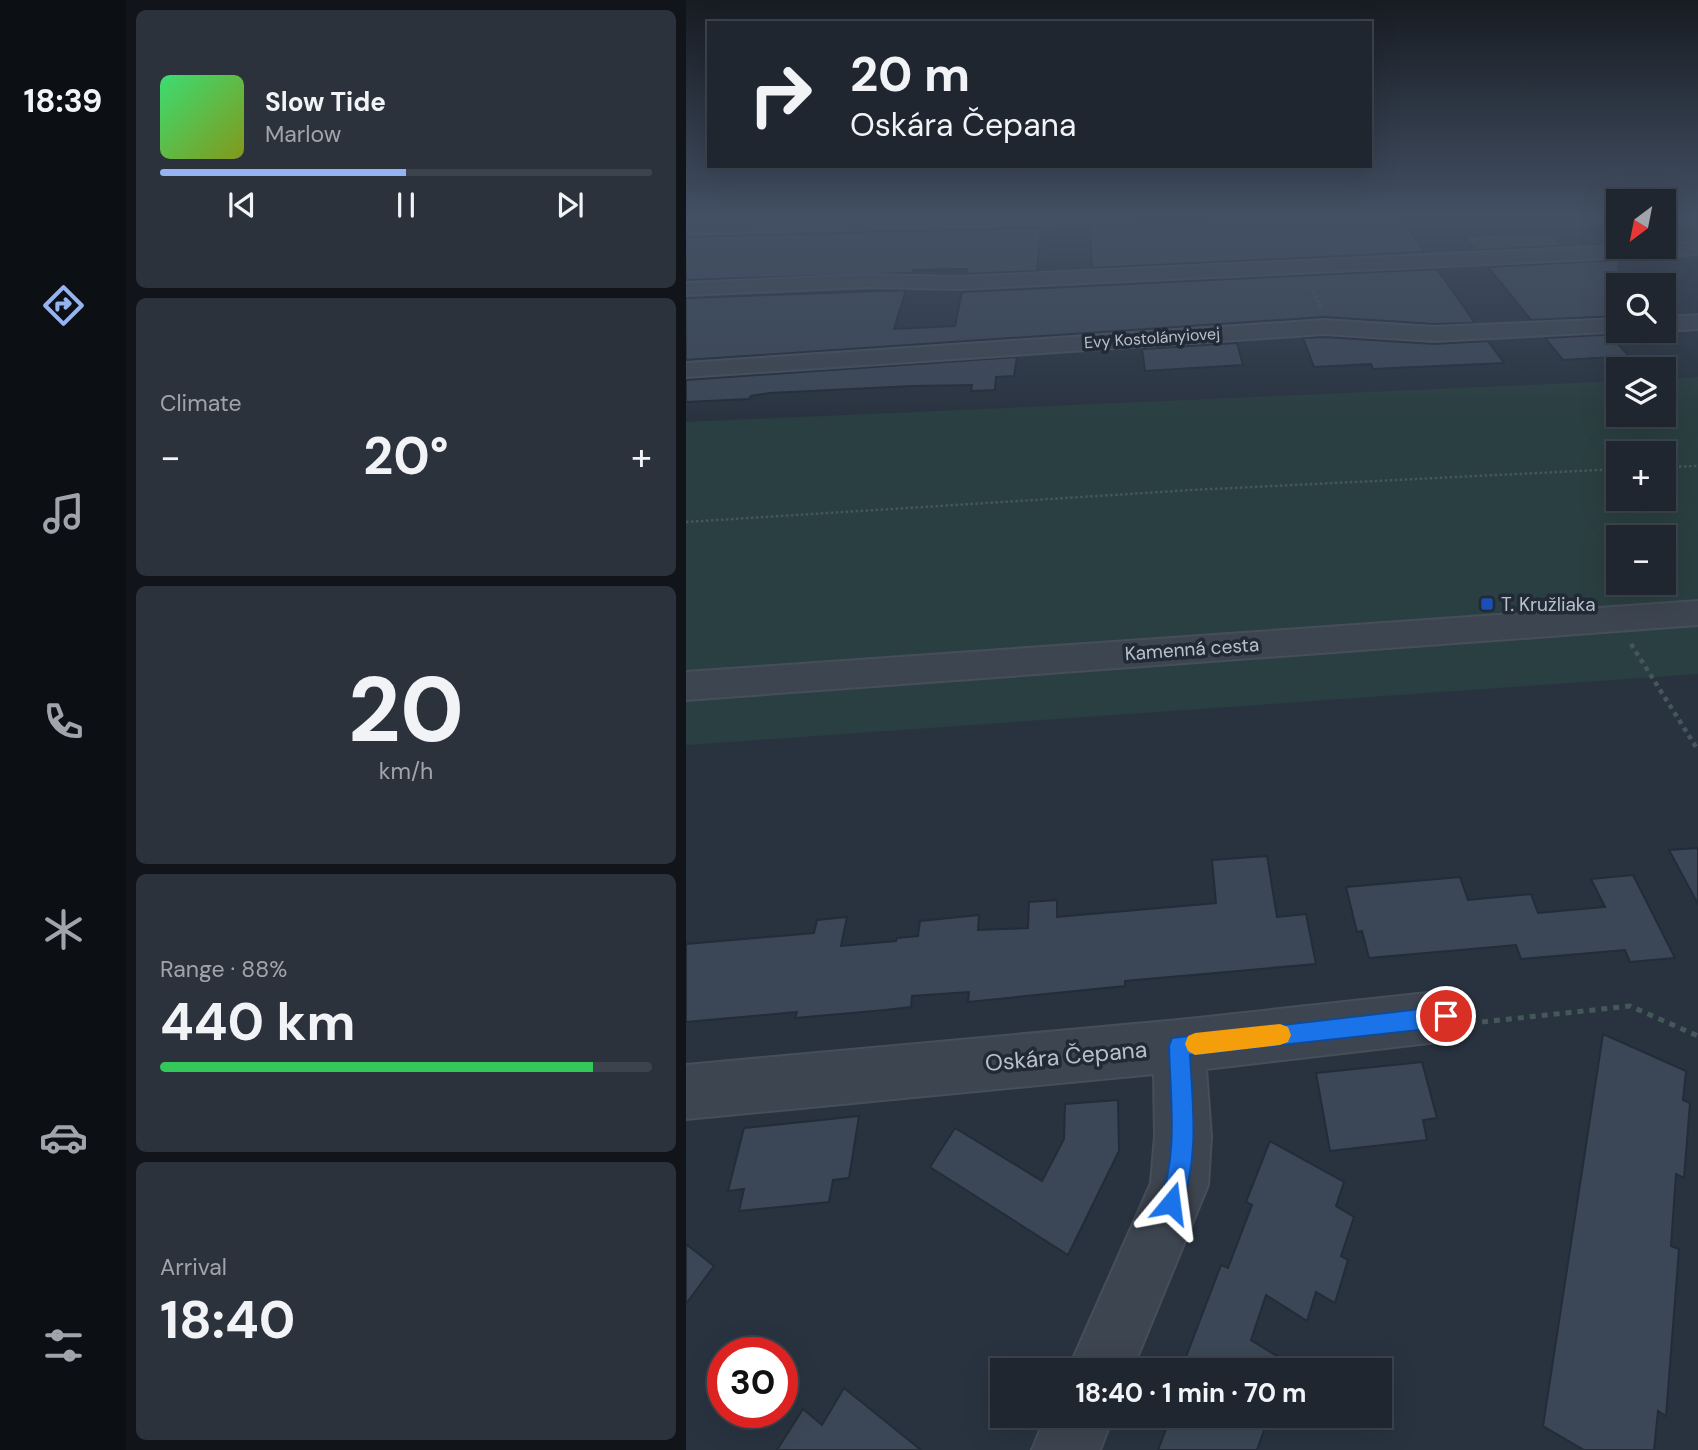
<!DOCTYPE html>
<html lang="en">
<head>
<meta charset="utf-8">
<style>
	:root { --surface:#1f2630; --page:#2c323c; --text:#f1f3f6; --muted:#a1a5ab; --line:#3c434c; --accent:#95b2f1 }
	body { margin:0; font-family:"DM Sans",sans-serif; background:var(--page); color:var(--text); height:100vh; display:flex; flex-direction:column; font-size:26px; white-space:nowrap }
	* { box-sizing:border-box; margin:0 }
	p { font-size:23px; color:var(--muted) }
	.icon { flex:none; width:38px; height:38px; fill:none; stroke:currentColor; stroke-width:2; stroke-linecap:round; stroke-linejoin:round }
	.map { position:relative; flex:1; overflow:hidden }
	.panel { display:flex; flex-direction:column; gap:10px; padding:10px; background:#11151a; width:560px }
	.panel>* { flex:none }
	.top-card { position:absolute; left:21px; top:21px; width:665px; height:147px; border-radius:0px; box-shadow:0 7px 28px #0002,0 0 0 2px var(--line); background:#1f2630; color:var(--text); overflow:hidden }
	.needle { width:46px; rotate:212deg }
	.tools { position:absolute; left:920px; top:189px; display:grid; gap:14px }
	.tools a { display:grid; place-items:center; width:70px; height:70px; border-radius:0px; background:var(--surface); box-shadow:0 7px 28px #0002,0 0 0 2px var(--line); font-size:35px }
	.speed { position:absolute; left:21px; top:1337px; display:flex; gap:14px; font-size:35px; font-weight:700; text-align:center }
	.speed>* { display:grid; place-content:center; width:91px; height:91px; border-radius:50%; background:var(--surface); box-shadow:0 7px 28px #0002,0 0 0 2px var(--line); line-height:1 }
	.speed .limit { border:10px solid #d22; background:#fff; color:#111 }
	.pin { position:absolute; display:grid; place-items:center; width:60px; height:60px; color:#fff; margin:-30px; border:4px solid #fff; border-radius:50%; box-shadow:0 2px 7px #0007 }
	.me { position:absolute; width:77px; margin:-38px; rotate:16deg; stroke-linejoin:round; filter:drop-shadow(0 0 5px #0008) }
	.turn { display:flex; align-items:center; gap:24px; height:147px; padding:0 28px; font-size:32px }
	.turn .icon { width:91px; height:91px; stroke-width:2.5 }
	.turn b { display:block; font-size:49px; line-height:60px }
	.big { font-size:52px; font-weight:700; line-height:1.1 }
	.panel .tile { flex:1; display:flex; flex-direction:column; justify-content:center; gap:10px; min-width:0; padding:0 24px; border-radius:10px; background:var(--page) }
	.panel .dial { align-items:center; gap:0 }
	.dial b { font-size:91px; line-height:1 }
	.song { display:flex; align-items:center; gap:21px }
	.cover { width:84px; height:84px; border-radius:10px; background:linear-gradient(135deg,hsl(140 70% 55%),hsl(70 70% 35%)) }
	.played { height:7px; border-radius:4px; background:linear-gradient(90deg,var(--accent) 50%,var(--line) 50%) }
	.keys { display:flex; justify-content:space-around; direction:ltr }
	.heat { display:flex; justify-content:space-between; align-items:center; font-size:38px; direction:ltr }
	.charge { height:10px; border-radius:5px; background:linear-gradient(90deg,#34c759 88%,var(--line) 0) }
	.trip { position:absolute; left:304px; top:1358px; width:402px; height:70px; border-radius:0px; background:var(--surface); box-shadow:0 7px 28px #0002,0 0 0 2px var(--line); font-weight:700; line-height:70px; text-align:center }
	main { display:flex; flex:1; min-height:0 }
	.tabs { display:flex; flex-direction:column; width:126px; justify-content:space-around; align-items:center; background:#0c0f13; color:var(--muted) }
	.tabs .icon { width:49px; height:49px }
	.tabs .current { color:var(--accent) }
	.tabs b { font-size:32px; color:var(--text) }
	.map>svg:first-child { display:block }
	.green { fill:#2a3f41; fill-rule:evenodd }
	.building { fill:#3b4756; stroke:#232c38; stroke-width:2 }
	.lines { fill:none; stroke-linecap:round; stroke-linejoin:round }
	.minor-casing { stroke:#464e5a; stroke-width:4 }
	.path-far2 { stroke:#445859; stroke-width:2.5; stroke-dasharray:2.5 2.5; stroke-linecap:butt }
	.path-far1 { stroke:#445859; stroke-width:4.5; stroke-dasharray:4.5 4.5; stroke-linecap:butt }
	.path { stroke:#445859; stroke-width:5; stroke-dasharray:6 6; stroke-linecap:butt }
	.minor { fill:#3d4550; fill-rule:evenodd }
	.route { fill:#1a73e8; stroke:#114b97; stroke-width:2 }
	.slow { fill:#f59e0b }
	.transit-dot { fill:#1a4fb4; stroke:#212a36; stroke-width:2.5 }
	.labels { text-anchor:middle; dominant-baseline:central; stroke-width:7; stroke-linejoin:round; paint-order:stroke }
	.far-street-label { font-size:16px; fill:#b9c0ca; stroke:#212a36 }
	.poi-label { font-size:19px; fill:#b9c0ca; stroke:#212a36; text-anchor:start }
	.street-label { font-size:19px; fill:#b9c0ca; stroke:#212a36 }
	.near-street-label { font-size:23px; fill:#b9c0ca; stroke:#212a36 }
</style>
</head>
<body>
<main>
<nav class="tabs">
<b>18:39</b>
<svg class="icon current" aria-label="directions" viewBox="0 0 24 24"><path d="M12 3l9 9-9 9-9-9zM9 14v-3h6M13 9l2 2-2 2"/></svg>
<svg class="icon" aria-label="music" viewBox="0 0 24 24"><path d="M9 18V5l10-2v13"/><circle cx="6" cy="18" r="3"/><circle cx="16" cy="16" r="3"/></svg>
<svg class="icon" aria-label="phone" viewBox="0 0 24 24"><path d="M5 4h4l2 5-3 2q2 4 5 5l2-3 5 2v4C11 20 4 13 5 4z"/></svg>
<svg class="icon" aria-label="climate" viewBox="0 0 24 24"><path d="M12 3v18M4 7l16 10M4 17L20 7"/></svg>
<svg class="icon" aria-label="car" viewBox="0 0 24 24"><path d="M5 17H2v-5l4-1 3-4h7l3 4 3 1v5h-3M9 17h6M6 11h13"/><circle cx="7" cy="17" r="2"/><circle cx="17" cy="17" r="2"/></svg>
<svg class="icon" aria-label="filters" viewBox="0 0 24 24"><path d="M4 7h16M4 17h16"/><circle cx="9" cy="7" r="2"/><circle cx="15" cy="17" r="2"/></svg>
</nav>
<section class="panel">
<div class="tile">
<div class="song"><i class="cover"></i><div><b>Slow Tide</b><p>Marlow</p></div></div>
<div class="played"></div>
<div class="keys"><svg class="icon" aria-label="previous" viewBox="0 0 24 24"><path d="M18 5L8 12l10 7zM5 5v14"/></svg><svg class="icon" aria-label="pause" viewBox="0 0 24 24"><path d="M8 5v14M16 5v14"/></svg><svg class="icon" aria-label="next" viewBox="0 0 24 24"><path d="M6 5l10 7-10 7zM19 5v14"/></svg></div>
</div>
<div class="tile"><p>Climate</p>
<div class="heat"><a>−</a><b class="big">20°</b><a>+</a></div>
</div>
<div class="tile dial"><b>20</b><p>km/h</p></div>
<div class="tile"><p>Range · 88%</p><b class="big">440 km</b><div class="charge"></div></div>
<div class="tile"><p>Arrival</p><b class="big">18:40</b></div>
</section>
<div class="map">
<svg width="1012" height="1450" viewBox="0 0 1012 1450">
	<rect width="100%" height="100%" fill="#293340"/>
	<!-- green -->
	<path class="green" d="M1012,377V674L0,745V422L933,381V415H978V379ZM933,453H978V499H933ZM933,537H978V583H933Z"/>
	<!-- building -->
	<path class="building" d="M713,216L739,252L406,268L404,226Z
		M355,228L351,271L280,274L281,269H273L227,270L226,273L0,280V237Z
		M864,233L878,246L789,250L777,236Z
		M933,260V316L845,320L802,267Z
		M751,269L789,323L748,324L638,317L0,360V298L220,290L208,329L269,326L276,292Z
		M933,334V345L943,356L877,360L859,338Z
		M638,337L748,344L802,341L818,363L687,369L685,364L628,367L617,338Z
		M551,343L557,365L459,371L456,349Z
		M331,357L328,376L310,377L309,390L285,391L286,385L227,386L83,393L65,396L63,399L0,402V380Z
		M1012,848V904L983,850Z
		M581,856L591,917L620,914L630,964L439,981V986L282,1002L283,992L226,996L225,1007L199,1010L109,1018L111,1012L0,1022V944L128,933L131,920L161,917L155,946L210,941L211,938L232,936L234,921L293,915L292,930L342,928L343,902L371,900V917L530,903L526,860Z
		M947,875L989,958L944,962L939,950L835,959L830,945L683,958L676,931L671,932L660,887L774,877L782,900L845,894L852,913L919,907L905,879Z
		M917,1034L1000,1071L997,1100L1004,1103L998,1178L990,1174L985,1246L993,1249L980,1416L972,1411L968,1450H898L857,1426Z
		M736,1062L751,1118L737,1120L741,1140L644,1151L630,1073Z
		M432,1100L433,1151L382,1255L244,1167L269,1128L356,1181L378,1139L379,1104Z
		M173,1116L163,1178L147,1180L143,1202L53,1211L58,1189L42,1191L58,1128Z
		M584,1141L658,1182L650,1206L668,1217L655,1256L662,1260L649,1303L630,1292L621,1321L580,1295L565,1340L613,1370H495L535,1265L542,1268L566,1205L560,1202Z
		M0,1244L28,1266L0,1304Z
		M158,1388L235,1450H91L117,1409L136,1425Z
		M485,1416H583L571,1450H472Z"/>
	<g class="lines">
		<!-- minor casing -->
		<g class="minor-casing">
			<path id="minor" d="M241,216H454L445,221L0,234V222Z
				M1012,242V254L274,289L182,287L0,295V283L182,275L274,277L933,246L978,247V244Z
				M1012,315V329L978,331V317Z
				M933,319V331H941L748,341L638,334L0,377V363L638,320L748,327Z
				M1012,601V625L0,700V672Z
				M760,991L778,998L785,1016L778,1034L760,1041L520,1069L525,1136L522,1185L446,1370H382L465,1183L469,1136L468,1074L0,1119V1065L493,1020Z
				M360,1416H427L414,1450H346Z"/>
		</g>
		<!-- path-far2 -->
		<path class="path-far2" d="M809,216H818
			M869,216H910
			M625,287L635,308
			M978,467L1012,466
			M0,522L506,490L933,469"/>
		<!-- path-far1 -->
		<path class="path-far1" d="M945,644L1012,750"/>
		<!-- path -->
		<path class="path" d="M796,1022L944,1006L1012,1036"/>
		<!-- minor -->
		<use href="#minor" class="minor"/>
	</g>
	<!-- sky -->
	<linearGradient id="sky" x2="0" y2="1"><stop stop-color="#171c23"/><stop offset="0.52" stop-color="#435064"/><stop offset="1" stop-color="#435064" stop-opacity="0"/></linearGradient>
	<rect width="1012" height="419" fill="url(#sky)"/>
	<!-- route -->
	<path class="route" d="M760,1006L768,1009L771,1016L768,1024L760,1027L504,1055C507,1108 514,1161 493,1212L485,1215L476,1212L473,1203C493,1155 484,1097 483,1046L486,1038Z"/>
	<!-- slow -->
	<path class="slow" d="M594,1024L602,1027L605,1035L602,1042L594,1045L509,1055L502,1051L499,1044L502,1036L509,1033Z"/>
	<!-- markers -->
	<rect class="transit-dot" x="794" y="597" width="14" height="14" rx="3.5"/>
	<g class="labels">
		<!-- far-street labels -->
		<g class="far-street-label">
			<text transform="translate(466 338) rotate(-4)">Evy Kostolányiovej</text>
		</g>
		<!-- poi labels -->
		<g class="poi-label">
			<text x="815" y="604">T. Kružliaka</text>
		</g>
		<!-- street labels -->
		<g class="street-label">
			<text transform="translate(506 649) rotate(-4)">Kamenná cesta</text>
		</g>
		<!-- near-street labels -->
		<g class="near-street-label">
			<text transform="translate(380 1056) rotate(-5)">Oskára Čepana</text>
		</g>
	</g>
</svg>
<div class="tools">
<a><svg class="needle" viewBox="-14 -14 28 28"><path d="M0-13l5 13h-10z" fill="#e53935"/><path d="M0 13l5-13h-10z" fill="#a1a5ab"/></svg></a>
<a><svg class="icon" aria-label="search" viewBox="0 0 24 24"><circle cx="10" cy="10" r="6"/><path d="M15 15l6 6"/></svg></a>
<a><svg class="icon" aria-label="layers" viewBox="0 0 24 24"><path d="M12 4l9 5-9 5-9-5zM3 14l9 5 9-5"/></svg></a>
<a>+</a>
<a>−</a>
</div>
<div class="speed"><div class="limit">30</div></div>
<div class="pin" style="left:760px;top:1016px;background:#d93025"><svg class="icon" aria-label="arrive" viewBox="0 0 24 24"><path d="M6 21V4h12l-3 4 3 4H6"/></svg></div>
<svg class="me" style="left:485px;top:1203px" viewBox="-20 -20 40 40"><path d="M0-17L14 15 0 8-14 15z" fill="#1a73e8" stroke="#fff" stroke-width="4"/></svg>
<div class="trip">18:40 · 1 min · 70 m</div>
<div class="top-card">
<div class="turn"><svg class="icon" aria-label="right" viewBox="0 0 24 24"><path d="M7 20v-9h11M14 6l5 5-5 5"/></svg><div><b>20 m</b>Oskára Čepana</div></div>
</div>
</div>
</main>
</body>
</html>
